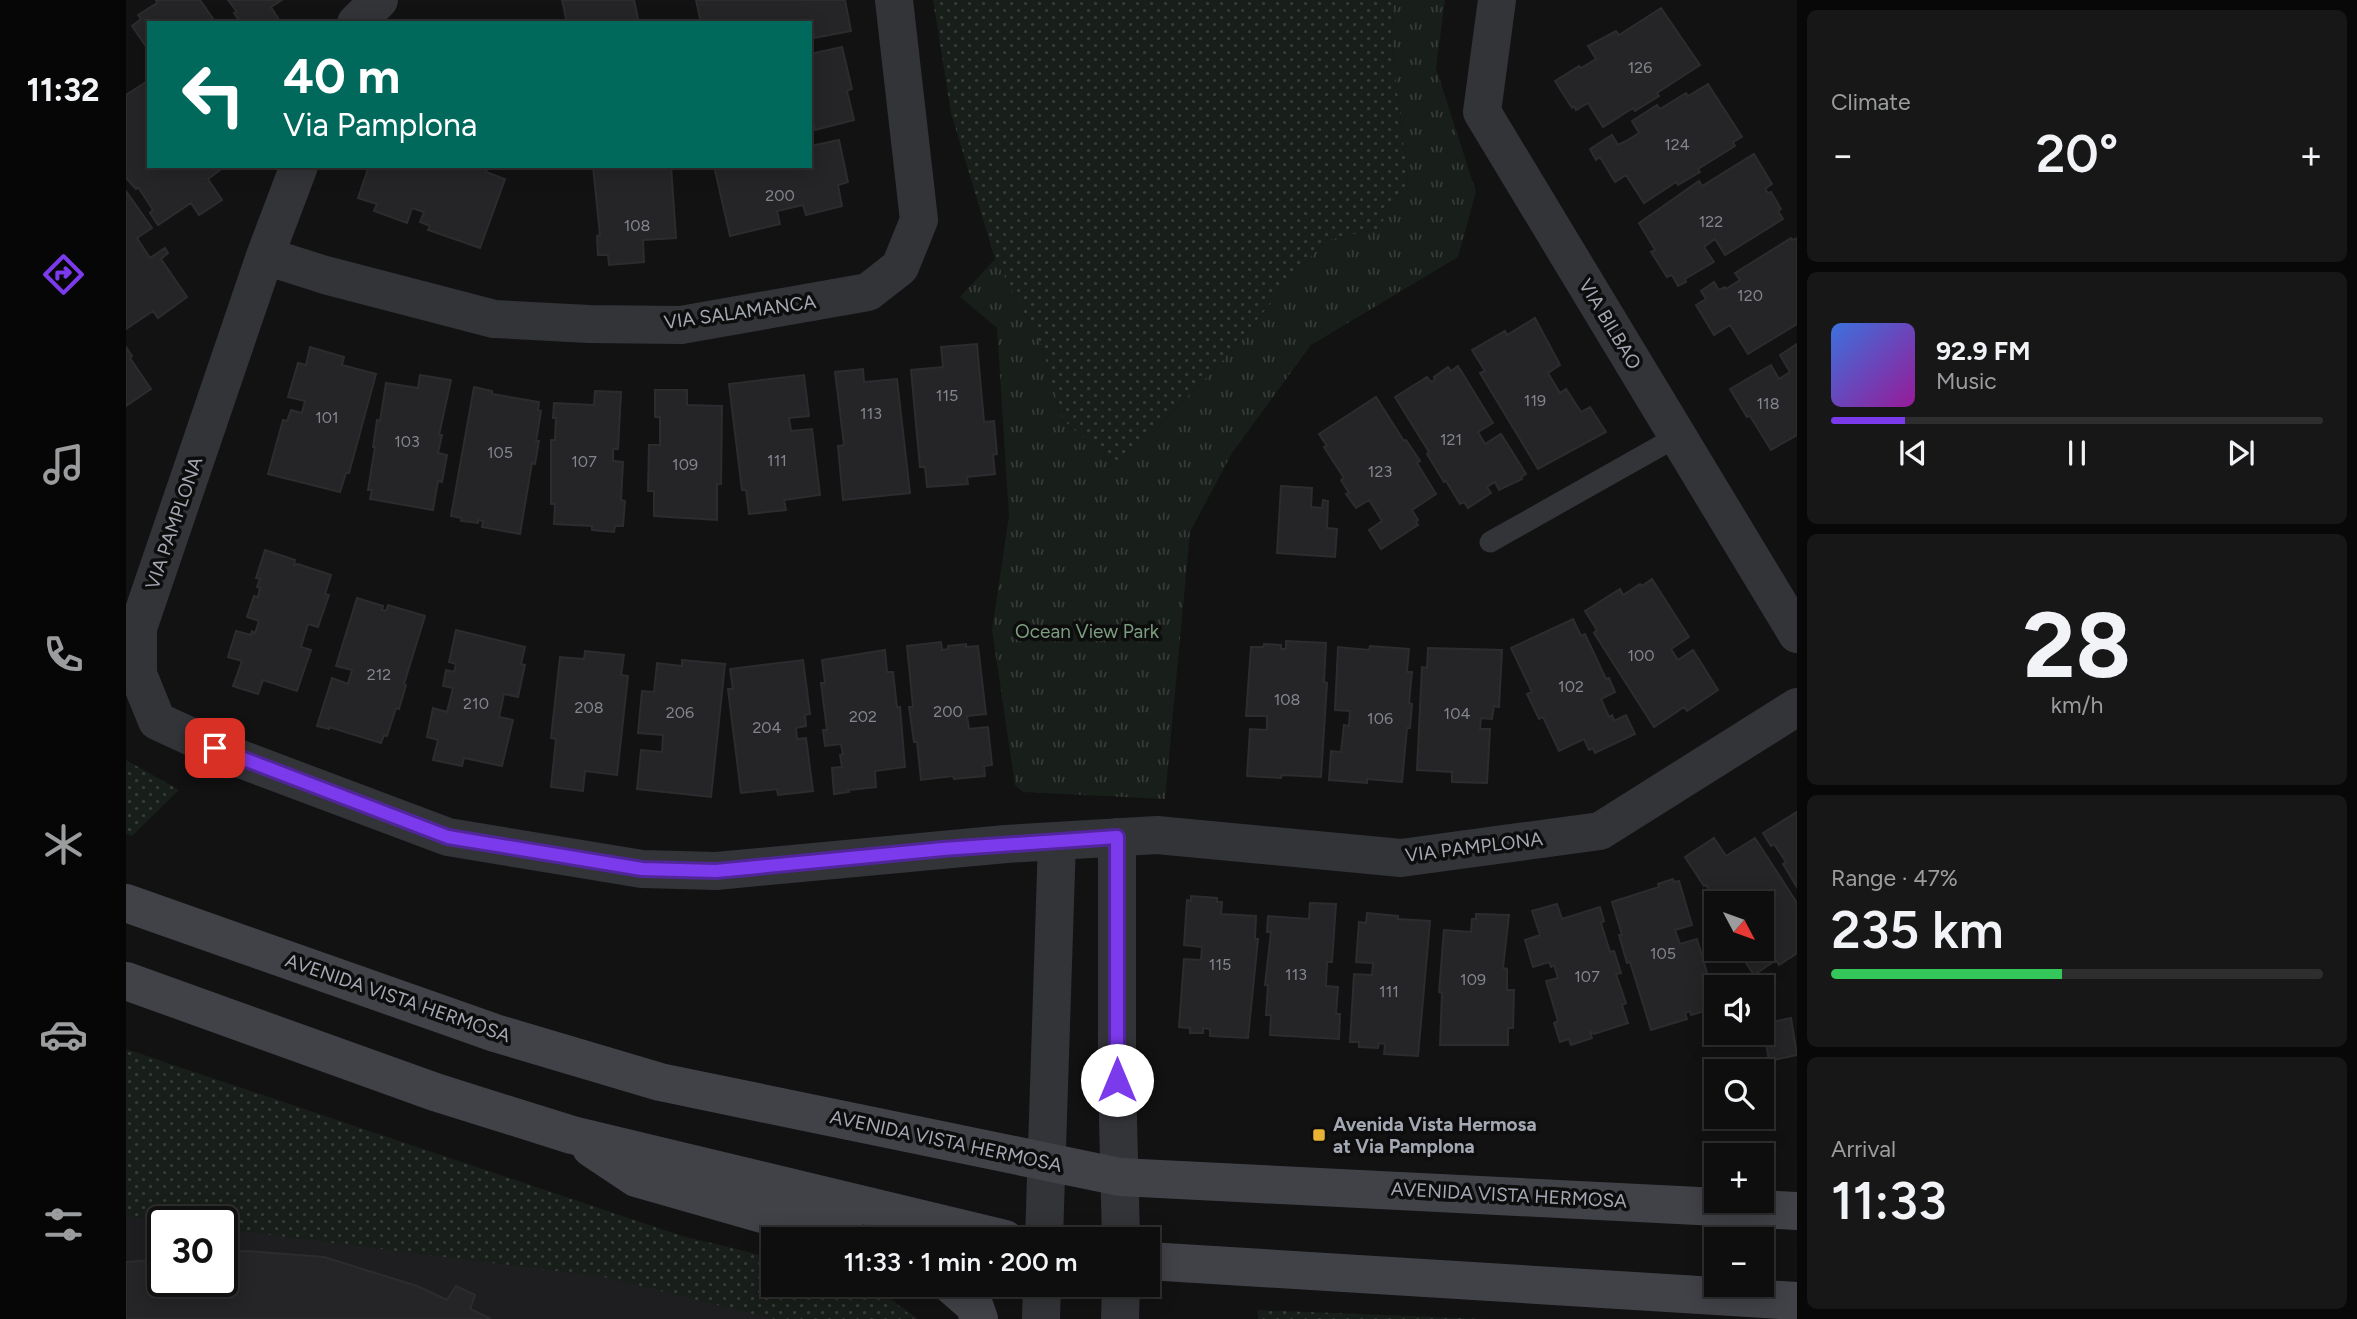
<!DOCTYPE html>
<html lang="en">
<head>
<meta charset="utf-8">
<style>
	:root { --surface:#0e0e0e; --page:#171717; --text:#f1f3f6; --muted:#9b9c9e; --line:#2e2e2e; --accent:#7c3aed }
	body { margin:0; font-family:Figtree,sans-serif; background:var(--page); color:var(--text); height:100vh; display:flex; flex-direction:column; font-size:26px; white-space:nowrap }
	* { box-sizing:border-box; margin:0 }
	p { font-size:23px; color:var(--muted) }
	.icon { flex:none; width:38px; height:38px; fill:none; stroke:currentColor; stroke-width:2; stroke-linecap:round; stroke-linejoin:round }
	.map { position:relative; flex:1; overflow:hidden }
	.sheet { display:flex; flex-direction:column; gap:10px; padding:10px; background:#080808; width:560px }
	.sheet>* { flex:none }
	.top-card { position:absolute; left:21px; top:21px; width:665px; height:147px; border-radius:0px; box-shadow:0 4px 18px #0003,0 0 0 2px var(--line); background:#00695c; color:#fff; overflow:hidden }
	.needle { width:46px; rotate:131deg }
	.tools { position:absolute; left:1578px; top:891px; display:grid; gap:14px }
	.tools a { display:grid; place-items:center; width:70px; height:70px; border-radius:0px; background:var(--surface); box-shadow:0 4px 18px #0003,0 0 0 2px var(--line); font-size:35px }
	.speed { position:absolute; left:21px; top:1206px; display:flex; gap:14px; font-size:35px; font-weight:700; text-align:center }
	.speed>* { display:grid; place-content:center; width:91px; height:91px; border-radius:50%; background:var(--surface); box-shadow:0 4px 18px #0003,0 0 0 2px var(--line); line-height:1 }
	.speed .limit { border:4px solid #111; border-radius:10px; background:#fff; color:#111 }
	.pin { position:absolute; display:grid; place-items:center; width:60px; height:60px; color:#fff; margin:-30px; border-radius:14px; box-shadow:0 4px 10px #0006 }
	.me { position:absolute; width:77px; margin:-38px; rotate:0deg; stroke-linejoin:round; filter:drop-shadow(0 0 5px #0008) }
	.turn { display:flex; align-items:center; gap:24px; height:147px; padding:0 21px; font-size:32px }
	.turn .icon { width:91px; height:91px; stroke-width:2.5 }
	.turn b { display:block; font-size:49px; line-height:60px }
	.big { font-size:52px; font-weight:600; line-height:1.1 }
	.sheet .card { flex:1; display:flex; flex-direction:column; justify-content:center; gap:10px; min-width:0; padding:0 24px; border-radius:10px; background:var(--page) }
	.sheet .dial { align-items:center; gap:0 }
	.dial b { font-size:91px; line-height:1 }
	.song { display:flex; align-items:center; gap:21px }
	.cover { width:84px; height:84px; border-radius:10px; background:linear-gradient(135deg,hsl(220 70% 55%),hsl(300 70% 35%)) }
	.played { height:7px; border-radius:4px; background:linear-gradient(90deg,var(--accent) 15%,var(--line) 15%) }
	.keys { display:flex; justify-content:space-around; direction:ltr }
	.heat { display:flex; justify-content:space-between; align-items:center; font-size:38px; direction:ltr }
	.charge { height:10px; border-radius:5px; background:linear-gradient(90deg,#34c759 47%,var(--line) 0) }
	.trip { position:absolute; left:635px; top:1227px; width:399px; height:70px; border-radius:0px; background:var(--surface); box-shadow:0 4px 18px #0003,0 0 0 2px var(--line); font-weight:600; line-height:70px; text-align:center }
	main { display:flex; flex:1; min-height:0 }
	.tabs { display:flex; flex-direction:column; width:126px; justify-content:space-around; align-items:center; background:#060606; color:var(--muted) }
	.tabs .icon { width:49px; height:49px }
	.tabs .selected { color:var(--accent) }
	.tabs b { font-size:32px; color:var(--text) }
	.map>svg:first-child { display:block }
	.built { fill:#1e1e20; fill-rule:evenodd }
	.grass { fill:url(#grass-dots) }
	.park { fill:url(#park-tufts) }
	.building { fill:#252527; stroke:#2c2c2f; stroke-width:2 }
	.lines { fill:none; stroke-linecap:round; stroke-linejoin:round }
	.lane { stroke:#333438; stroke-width:21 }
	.street { stroke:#333438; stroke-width:38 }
	.secondary { stroke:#414248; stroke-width:38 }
	.route-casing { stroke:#51269a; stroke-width:18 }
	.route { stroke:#7c3aed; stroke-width:12 }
	.poi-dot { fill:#e8b335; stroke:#0d0d0e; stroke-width:2.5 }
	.labels { text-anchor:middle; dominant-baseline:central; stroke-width:7; stroke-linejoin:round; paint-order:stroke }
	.number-label { font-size:16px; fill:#84868f }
	.street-label { font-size:19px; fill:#a4a8b3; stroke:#0d0d0e }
	.park-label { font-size:19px; fill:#7c9d7f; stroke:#0d0d0e }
	.poi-label { font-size:19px; font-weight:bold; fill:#a4a8b3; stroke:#0d0d0e; text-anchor:start }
</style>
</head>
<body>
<main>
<nav class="tabs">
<b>11:32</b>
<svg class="icon selected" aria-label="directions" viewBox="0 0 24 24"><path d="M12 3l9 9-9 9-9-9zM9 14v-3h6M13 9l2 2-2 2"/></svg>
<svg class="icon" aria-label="music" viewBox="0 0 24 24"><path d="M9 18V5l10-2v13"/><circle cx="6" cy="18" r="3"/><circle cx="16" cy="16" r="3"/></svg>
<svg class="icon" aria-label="phone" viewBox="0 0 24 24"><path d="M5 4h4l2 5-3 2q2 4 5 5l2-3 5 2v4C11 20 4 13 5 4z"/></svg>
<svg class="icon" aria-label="climate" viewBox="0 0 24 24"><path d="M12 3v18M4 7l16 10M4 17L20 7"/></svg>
<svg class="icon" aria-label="car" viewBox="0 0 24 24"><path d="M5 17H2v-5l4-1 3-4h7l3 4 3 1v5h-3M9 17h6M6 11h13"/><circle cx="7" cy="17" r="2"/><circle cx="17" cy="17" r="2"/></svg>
<svg class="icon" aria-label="filters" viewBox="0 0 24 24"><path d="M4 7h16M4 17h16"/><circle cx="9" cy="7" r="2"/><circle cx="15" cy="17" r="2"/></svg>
</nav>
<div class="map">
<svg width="1671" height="1319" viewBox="0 0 1671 1319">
	<defs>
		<pattern id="grass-dots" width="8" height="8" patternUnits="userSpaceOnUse" patternTransform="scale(1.75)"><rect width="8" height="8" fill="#181e19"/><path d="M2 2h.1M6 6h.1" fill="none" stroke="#373c38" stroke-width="1.8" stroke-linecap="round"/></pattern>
		<pattern id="park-tufts" width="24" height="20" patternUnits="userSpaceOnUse" patternTransform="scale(1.75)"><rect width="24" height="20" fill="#181e19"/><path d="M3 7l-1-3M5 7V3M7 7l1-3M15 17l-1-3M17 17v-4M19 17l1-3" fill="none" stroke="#373c38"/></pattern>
	</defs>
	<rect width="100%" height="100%" fill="#121213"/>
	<!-- built -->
	<path class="built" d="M0,1196L648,1284L758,1294L792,1319H0ZM37,1222H96V1281H37Z"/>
	<!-- grass -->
	<path class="grass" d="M807,0H1268L1265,38L1282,181L1252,229L1198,241L1090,368L991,468L936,419L915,344L869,259L825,113Z
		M0,760L53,790L6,836L0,834Z
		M0,1049L556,1236L647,1258L648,1284L733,1285L758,1294L789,1319H648L478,1277L96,1229V1222L37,1221L0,1216Z
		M1132,1310L1360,1319H1132Z"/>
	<!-- park -->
	<path class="park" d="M1268,0H1319L1310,68L1350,192L1332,257L1185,345L1106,453L1064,532L1039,799L897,792L889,785L866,630L883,516L871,328L834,297L869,259L915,344L936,419L991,468L1090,368L1198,241L1252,229L1282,181L1265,38Z"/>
	<!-- building -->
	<path class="building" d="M74,0L90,23H23V51L6,26L15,19L12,15L31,3L30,0Z
		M102,0H156L145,7L155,23H106L112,19L108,13L111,12Z
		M436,0H508L513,23H441Z
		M570,0H719L725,31L688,38V34L684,35V23H575Z
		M1535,8L1574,65L1531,93L1533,96L1509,111L1507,108L1477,127L1462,103L1450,110L1448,106L1446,108L1429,81L1453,66L1455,68L1470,59L1462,46L1490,31L1493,35Z
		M716,47L726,89L721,91L728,120L689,130L684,110V54Z
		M20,82L23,86V166H91L94,170L82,179L96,200L73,215L65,203L32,225L24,213L27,210L12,187L10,189L0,178V95Z
		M1582,84L1616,137L1607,142L1609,146L1572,169L1574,172L1552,185L1550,182L1518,203L1500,175L1489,182L1474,157L1470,160L1464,149L1486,135L1492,145L1502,140L1513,133L1506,121L1531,105L1534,109L1560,93L1562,96Z
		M713,140L722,182L712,185L716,206L680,215L677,205L651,211L654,224L604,236L588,166H684V146Z
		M1628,154L1646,184L1639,189L1642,193L1645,192L1655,209L1652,211L1657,219L1599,255L1589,239L1578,247L1588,262L1559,279L1560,282L1552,286L1546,275L1541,277L1525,252L1529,250L1513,223L1573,181L1576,186Z
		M243,166H356L361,168L360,172L379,179L354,248L302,230L304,226L294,222L298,212L286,208L281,223L248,211L251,204L232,198Z
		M467,166H545L550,238L517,240L518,262L483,265L482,255H472L471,236L474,235Z
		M0,191L26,228L11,238L24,258L39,248L42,253L35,259L61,297L32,318L27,311L0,329Z
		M1665,238L1667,240L1671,238V324L1622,354L1604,325L1588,335L1570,305L1580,299L1575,291L1588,282L1593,290L1599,287L1600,289L1614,280L1609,273Z
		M1409,318L1434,365L1422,373L1434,393L1440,389L1455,412L1464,407L1480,432L1412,469L1354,373L1359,371L1346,350L1379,331L1381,335Z
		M851,344L858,422L868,421L871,454L867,455L869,474L841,477L842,484L801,487L799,467H794L785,370L817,367L815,347Z
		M1671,344V435L1645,450L1624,416L1621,417L1604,389L1645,365L1653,379L1664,372L1654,355Z
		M0,347L6,356L4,358L25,389L0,406Z
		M184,347L218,357L216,365L250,374L223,473H220L214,492L142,474L157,420L161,421L165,410L176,413L179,401L162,397L172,363L180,365Z
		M1332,366L1367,423L1352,432L1359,444L1375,434L1400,474L1395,477L1396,479L1373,490L1369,482L1361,487L1365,493L1342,508L1338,502L1334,504L1320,481L1318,482L1301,454L1303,452L1269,397L1301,377L1305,382L1309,380L1308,377L1322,367L1325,371Z
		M737,369L738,382L771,379L784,493L717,500L712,446L718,445L709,372Z
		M294,375L325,380L313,435H316L312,453L321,455L316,482L312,481L307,510L244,499L246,490H242L249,447H247L251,420L254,421L260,383L292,388Z
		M678,375L683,416L663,418L665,431L686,429L694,495L658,500L660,510L623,514L620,490H616L603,384Z
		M348,387L366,391V394L413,402L412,410L415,411L410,441H413L409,464L406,463L394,534L356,527L357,521L352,520V523L335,521L336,518L325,516Z
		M529,390H561V405L596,406L595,484H591V520L528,516V491H522L523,445H534V417H529Z
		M469,391L495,392L492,449H487V461L497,462L495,500L499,501L497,526H489L488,532L466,530V526L428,524L429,504H425V440H429L430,418H427L428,403L468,405Z
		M1250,397L1278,441L1280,440L1294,461L1291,463L1310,494L1286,510L1292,520L1290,522L1292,525L1255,549L1243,530L1256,521L1243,500L1230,508L1220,494L1223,493L1215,480L1218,478L1198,447L1201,446L1193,434Z
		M1155,486L1186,488L1185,507L1196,508L1197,500L1202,501L1201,528L1211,529L1209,557L1151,553Z
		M139,550L169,560L168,565L172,564L205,575L199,594L203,595L192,627L182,624L175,647L185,650L171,691L137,680L132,694L107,686L116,661L102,657L110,631L125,635L126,631L129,633L133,621L121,617L128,596L132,597L134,588L131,587L134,579L130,578Z
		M1526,579L1563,637L1545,649L1552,660L1567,650L1592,690L1561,711L1558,707L1528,727L1468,633L1471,630L1459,611L1494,589L1497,595L1514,584L1516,586Z
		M231,598L257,606L256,610L260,611L262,605L299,616L278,684L280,685L273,709L270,708L261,736L258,735L255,743L203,727V729L191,726L206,678L222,684L226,670L210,666Z
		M1447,619L1455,636L1459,634L1480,679L1483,678L1489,692L1475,699L1483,717L1486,715L1488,721L1500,715L1509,734L1469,753L1467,748L1463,750L1458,739L1433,751L1417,717L1413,719L1401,694L1406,692L1385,648Z
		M330,630L399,647L395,664L399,665L392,697L378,694L373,717L387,720L376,766L338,758L336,766L307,760L312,740L301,737L307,708L321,712L327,688L317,686L320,670L328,672L330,664L323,662Z
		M1160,641L1200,643L1198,682L1201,683L1195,777L1156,775L1155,778L1121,776L1124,729L1141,730V716H1120L1125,647H1137L1138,644L1155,645V649H1160Z
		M815,642L816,650L822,649V646L840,644V647L852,646L860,714L841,716L843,729L862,727L866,765L858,766L859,776L828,779L827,776L795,780L791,742H788L783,707H787L781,646Z
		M1244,646L1283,649L1281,672H1286L1283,703L1286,704L1284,728H1281L1276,782L1241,779V783L1203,780L1205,751L1215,752L1218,725L1223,726L1224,711L1209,710L1212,647L1243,650Z
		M1302,648L1376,650L1373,707L1368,706L1366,719L1355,718L1354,729H1364L1361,783L1326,782V772L1291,770L1296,667L1301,668Z
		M759,650L761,672H767L771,707H774L779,767L749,771L750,787L722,790L723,792L708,794L706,768L716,767L714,755L717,754L715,744L699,746L697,730H701L695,683H699L696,660Z
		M459,651L498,655L495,675L502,676L491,775L459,771L457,791L425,787L430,739L425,738L434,657L458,659Z
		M556,660L599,664L585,797L511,789L515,750L536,752L537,735L512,733L516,691L528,692L531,663L556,666Z
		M677,660L684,714L679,715L680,726L670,728L671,739L680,738L687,791L652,795L651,789L615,793L602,689H607L604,669Z
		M1671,812V887L1657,864L1660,862L1648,844L1645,846L1637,833Z
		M1588,838L1600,856L1629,838L1671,903V953L1653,965L1650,960L1628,975L1616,957L1613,960L1606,948H1636V903H1591V922L1579,904L1588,897L1580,885L1578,886L1559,857Z
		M1547,879L1548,882L1553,881L1566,925L1549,930L1554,944L1571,939L1590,1003L1580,1005L1582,1010L1565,1015L1564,1011L1559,1013L1561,1019L1525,1030L1504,962L1501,963L1493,935H1496L1486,902L1533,887L1532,884Z
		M1065,896L1091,898V902H1096L1095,914L1130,916L1129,939H1132L1122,1038L1084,1036V1029L1077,1028V1033H1064V1028L1053,1027L1058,959L1075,960L1076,947L1058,945L1061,900L1065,901Z
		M1184,903L1210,904L1206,962H1201L1200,986L1212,987L1210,1014H1214L1213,1039L1144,1035L1145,1015H1140L1142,985H1139L1145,932H1141L1142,916L1183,919Z
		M1431,904L1436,919L1474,907L1478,921L1475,923L1484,952L1488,951L1495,973L1490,974L1500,1003L1496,1005L1502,1023L1468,1034L1464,1032L1466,1038L1445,1045L1443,1039L1434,1042L1428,1023L1432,1021L1420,981L1432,978L1428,965L1425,967L1423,962L1407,967L1399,940L1414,935L1406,911Z
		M1241,913L1272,916V919L1304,921L1292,1056L1258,1054L1259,1044L1253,1043L1252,1048L1233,1047V1042H1224L1228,974L1246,975L1247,963L1230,962L1233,922L1240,923Z
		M1350,914L1383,915L1377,968L1381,969V990H1388L1387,1028H1382V1045H1314L1316,993L1313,992L1318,930L1345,932L1346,919H1350Z
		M1665,1018L1671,1055L1643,1061L1637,1024Z
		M120,1251L198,1257L291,1286L321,1300L330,1286L349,1295L344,1309L365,1319H0V1262L37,1259V1281H96V1253Z"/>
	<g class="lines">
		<!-- lane -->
		<path class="lane" d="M1364,542L1552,436"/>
		<!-- street -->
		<path class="street" d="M1371,0L1356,112L1671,634
			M230,23L253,0
			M173,166L139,256L12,628V674L31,721L109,757L322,837L516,869L590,871L880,844L1031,835L1275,858L1474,831L1671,707
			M139,256L199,275L368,319L463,324L555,325L742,292L774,267L793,220L768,0
			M991,837V1080L995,1239
			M918,1239L931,841
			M915,1319L916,1284
			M994,1319L995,1284"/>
		<!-- secondary -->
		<path class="secondary" d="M0,903L369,1033L534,1082L994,1177L1671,1211
			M0,981L309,1092L446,1135L879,1239
			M465,1148L510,1178L724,1239
			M1022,1261L1671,1301
			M824,1284L848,1305L853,1319"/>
	</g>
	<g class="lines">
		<!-- route casing -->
		<g class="route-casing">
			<path id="route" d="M89,748L322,837L516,869L590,871L817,849L991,837V1080"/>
		</g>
		<!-- route -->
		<use href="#route" class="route"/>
	</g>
	<!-- markers -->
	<rect class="poi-dot" x="1186" y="1128" width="14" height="14" rx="3.5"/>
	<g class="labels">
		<!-- number labels -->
		<g class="number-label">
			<text x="1514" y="67">126</text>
			<text x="1551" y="144">124</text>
			<text x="654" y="195">200</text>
			<text x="1585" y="221">122</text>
			<text x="511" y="225">108</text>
			<text x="1624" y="295">120</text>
			<text x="821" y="395">115</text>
			<text x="1409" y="400">119</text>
			<text x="1642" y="403">118</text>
			<text x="745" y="413">113</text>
			<text x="201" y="417">101</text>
			<text x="1325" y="439">121</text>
			<text x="281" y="441">103</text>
			<text x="374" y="452">105</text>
			<text x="651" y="460">111</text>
			<text x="458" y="461">107</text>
			<text x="559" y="464">109</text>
			<text x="1254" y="471">123</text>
			<text x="1515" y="655">100</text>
			<text x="253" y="674">212</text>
			<text x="1445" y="686">102</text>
			<text x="1161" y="699">108</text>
			<text x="350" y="703">210</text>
			<text x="463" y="707">208</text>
			<text x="822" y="711">200</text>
			<text x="554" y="712">206</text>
			<text x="1331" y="713">104</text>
			<text x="737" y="716">202</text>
			<text x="1254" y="718">106</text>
			<text x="641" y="727">204</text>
			<text x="1537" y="953">105</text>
			<text x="1094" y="964">115</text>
			<text x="1170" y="974">113</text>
			<text x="1461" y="976">107</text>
			<text x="1347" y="979">109</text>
			<text x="1263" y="991">111</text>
		</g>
		<!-- street labels -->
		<g class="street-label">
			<text transform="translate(614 312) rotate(-8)">VIA SALAMANCA</text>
			<text transform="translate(1484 324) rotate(59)">VIA BILBAO</text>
			<text transform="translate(48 523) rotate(-71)">VIA PAMPLONA</text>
			<text transform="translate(1348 847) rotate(-7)">VIA PAMPLONA</text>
			<text transform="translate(272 998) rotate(19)">AVENIDA VISTA HERMOSA</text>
			<text transform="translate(820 1141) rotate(12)">AVENIDA VISTA HERMOSA</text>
			<text transform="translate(1383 1195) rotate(3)">AVENIDA VISTA HERMOSA</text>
		</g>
		<!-- park labels -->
		<g class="park-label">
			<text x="961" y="631">Ocean View Park</text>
		</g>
		<!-- poi labels -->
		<g class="poi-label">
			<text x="1207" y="1124">Avenida Vista Hermosa<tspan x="1207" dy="22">at Via Pamplona</tspan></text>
		</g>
	</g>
</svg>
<div class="tools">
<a><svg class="needle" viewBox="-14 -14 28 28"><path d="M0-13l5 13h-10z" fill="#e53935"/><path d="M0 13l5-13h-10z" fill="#9b9c9e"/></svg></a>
<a><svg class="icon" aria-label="sound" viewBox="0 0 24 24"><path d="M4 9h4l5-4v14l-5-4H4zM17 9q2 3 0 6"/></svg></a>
<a><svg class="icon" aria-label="search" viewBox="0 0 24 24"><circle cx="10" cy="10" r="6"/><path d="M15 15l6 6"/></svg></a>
<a>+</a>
<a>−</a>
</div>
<div class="speed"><div class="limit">30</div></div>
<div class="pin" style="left:89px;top:748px;background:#d93025"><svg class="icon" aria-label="arrive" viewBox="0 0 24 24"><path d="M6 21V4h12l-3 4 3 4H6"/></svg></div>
<svg class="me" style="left:991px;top:1080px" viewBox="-20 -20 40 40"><circle r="19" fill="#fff"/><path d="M0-13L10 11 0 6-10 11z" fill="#7c3aed"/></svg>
<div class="trip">11:33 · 1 min · 200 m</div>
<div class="top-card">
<div class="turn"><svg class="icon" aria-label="left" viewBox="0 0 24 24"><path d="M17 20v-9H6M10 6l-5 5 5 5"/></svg><div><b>40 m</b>Via Pamplona</div></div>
</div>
</div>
<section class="sheet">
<div class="card"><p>Climate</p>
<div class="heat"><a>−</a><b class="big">20°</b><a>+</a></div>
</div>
<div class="card">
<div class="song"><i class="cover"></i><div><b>92.9 FM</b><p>Music</p></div></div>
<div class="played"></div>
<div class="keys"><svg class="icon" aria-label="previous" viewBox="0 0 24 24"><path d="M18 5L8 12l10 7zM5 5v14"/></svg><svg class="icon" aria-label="pause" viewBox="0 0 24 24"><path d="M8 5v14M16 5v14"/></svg><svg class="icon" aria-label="next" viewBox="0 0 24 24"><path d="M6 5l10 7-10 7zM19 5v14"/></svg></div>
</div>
<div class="card dial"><b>28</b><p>km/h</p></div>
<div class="card"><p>Range · 47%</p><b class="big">235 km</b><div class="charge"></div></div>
<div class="card"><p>Arrival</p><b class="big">11:33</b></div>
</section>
</main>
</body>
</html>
